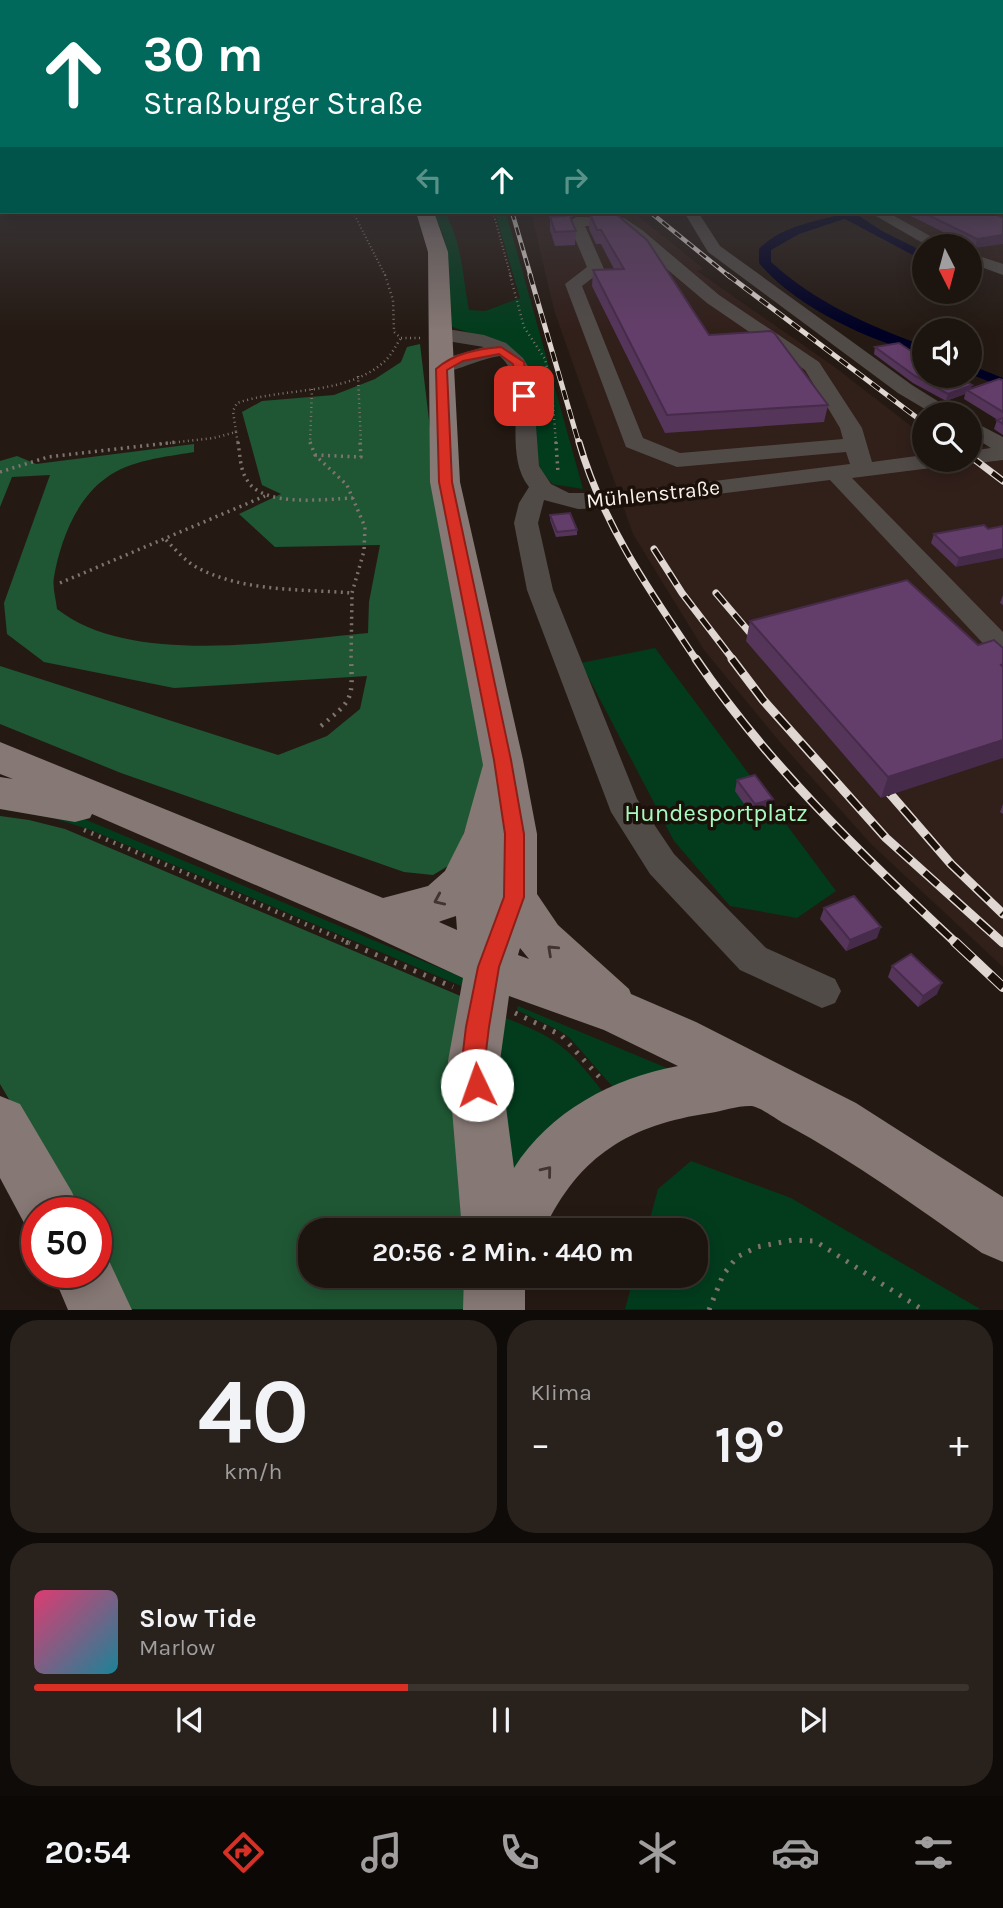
<!DOCTYPE html>
<html lang="de">
<head>
<meta charset="utf-8">
<style>
	:root { --surface:#1c140e; --page:#29211c; --text:#f1f3f6; --muted:#a09e9e; --line:#3a332e; --accent:#d93025 }
	body { margin:0; font-family:Karla,sans-serif; background:var(--page); color:var(--text); height:100vh; display:flex; flex-direction:column; font-size:26px; white-space:nowrap }
	* { box-sizing:border-box; margin:0 }
	p { font-size:23px; color:var(--muted) }
	.icon { flex:none; width:38px; height:38px; fill:none; stroke:currentColor; stroke-width:2; stroke-linecap:round; stroke-linejoin:round }
	.map { position:relative; height:1310px; overflow:hidden }
	.side { display:flex; flex-direction:column; gap:10px; padding:10px; background:#0f0b08; flex:1 }
	.side>* { flex:none }
	.banner { position:absolute; left:0px; top:0px; width:1004px; height:214px; box-shadow:0 4px 18px #0003,0 0 0 2px var(--line); background:#00695c; color:#fff; overflow:hidden }
	.needle { width:46px; rotate:174deg }
	.tools { position:absolute; left:912px; top:234px; display:grid; gap:14px }
	.tools a { display:grid; place-items:center; width:70px; height:70px; border-radius:50%; background:var(--surface); box-shadow:0 4px 18px #0003,0 0 0 2px var(--line); font-size:35px }
	.speed { position:absolute; left:21px; top:1197px; display:flex; gap:14px; font-size:35px; font-weight:700; text-align:center }
	.speed>* { display:grid; place-content:center; width:91px; height:91px; border-radius:50%; background:var(--surface); box-shadow:0 4px 18px #0003,0 0 0 2px var(--line); line-height:1 }
	.speed .limit { border:10px solid #d22; background:#fff; color:#111 }
	.pin { position:absolute; display:grid; place-items:center; width:60px; height:60px; color:#fff; margin:-30px; border-radius:14px; box-shadow:0 4px 10px #0006 }
	.me { position:absolute; width:77px; margin:-38px; rotate:357deg; stroke-linejoin:round; filter:drop-shadow(0 0 5px #0008) }
	.turn { display:flex; align-items:center; gap:24px; height:147px; padding:0 28px; font-size:32px }
	.turn .icon { width:91px; height:91px; stroke-width:2.5 }
	.turn b { display:block; font-size:49px; line-height:60px }
	.lanes { display:flex; align-items:center; height:66px; padding:0 28px; background:#0003; justify-content:center; gap:35px; direction:ltr }
	.lanes .off { opacity:.35 }
	.big { font-size:52px; font-weight:700; line-height:1.1 }
	.side .tile { flex:1; display:flex; flex-direction:column; justify-content:center; gap:10px; min-width:0; padding:0 24px; border-radius:28px; background:var(--page) }
	.side .dial { align-items:center; gap:0 }
	.dial b { font-size:91px; line-height:1 }
	.song { display:flex; align-items:center; gap:21px }
	.cover { width:84px; height:84px; border-radius:10px; background:linear-gradient(135deg,hsl(340 70% 55%),hsl(190 70% 35%)) }
	.played { height:7px; border-radius:4px; background:linear-gradient(90deg,var(--accent) 40%,var(--line) 40%) }
	.keys { display:flex; justify-content:space-around; direction:ltr }
	.heat { display:flex; justify-content:space-between; align-items:center; font-size:38px; direction:ltr }
	.side .tiles { flex:1; display:grid; gap:10px; grid-template-columns:1fr 1fr }
	.tile:last-child { grid-column:span 2 }
	.trip { position:absolute; left:298px; top:1218px; width:410px; height:70px; border-radius:28px; background:var(--surface); box-shadow:0 4px 18px #0003,0 0 0 2px var(--line); font-weight:700; line-height:70px; text-align:center }
	.tab-bar { display:flex; height:112px; justify-content:space-around; align-items:center; background:#0b0806; color:var(--muted) }
	.tab-bar .icon { width:49px; height:49px }
	.tab-bar .current { color:var(--accent) }
	.tab-bar b { font-size:32px; color:var(--text) }
	.map>svg:first-child { display:block }
	.industrial { fill:#311f1a }
	.green { fill:#023c1d }
	.forest { fill:#1f5734 }
	.water { fill:#000024 }
	.lines { fill:none; stroke-linecap:round; stroke-linejoin:round }
	.canal { fill:#000024; fill-rule:evenodd }
	.path-far4 { stroke:#7e746e; stroke-width:2; stroke-dasharray:1 2.5; stroke-linecap:butt }
	.path-far3 { stroke:#7e746e; stroke-width:2.5; stroke-dasharray:1 3.5; stroke-linecap:butt }
	.path-far2 { stroke:#7e746e; stroke-width:3.5; stroke-dasharray:2 4.5; stroke-linecap:butt }
	.path-far1 { stroke:#7e746e; stroke-width:4.5; stroke-dasharray:2 6; stroke-linecap:butt }
	.path { stroke:#7e746e; stroke-width:5; stroke-dasharray:2.5 8; stroke-linecap:butt }
	.minor { fill:#514b48; fill-rule:evenodd }
	.major { fill:#867874; fill-rule:evenodd }
	.rail-far4-casing { stroke:#e0d7d2; stroke-width:4.5 }
	.rail-far3-casing { stroke:#e0d7d2; stroke-width:5 }
	.rail-far2-casing { stroke:#e0d7d2; stroke-width:7 }
	.rail-far1-casing { stroke:#e0d7d2; stroke-width:9 }
	.rail-casing { stroke:#e0d7d2; stroke-width:10 }
	.rail-far4 { stroke:#1c110a; stroke-width:2.5; stroke-dasharray:8; stroke-linecap:butt }
	.rail-far3 { stroke:#1c110a; stroke-width:3.5; stroke-dasharray:10; stroke-linecap:butt }
	.rail-far2 { stroke:#1c110a; stroke-width:4.5; stroke-dasharray:14; stroke-linecap:butt }
	.rail-far1 { stroke:#1c110a; stroke-width:6; stroke-dasharray:18; stroke-linecap:butt }
	.rail { stroke:#1c110a; stroke-width:8; stroke-dasharray:24; stroke-linecap:butt }
	.wall { fill:#56355b }
	.shaded-wall { fill:#462b4a }
	.building { fill:#643e6a; stroke:#462b4a; stroke-width:2 }
	.oneway { stroke:#41352f }
	.route { fill:#d93025; stroke:#8d1f18; stroke-width:2 }
	.labels { text-anchor:middle; dominant-baseline:central; stroke-width:7; stroke-linejoin:round; paint-order:stroke }
	.far-street-label { font-size:21px; fill:#faf2ed; stroke:#1c110a }
	.park-label { font-size:24px; fill:#a7fac0; stroke:#1c110a }
</style>
</head>
<body>
<div class="map">
<svg width="1003" height="1310" viewBox="0 0 1003 1310">
	<rect width="100%" height="100%" fill="#251a13"/>
	<!-- industrial -->
	<path class="industrial" d="M1003,148V272L970,261V247H927L870,212H1003Z
		M531,212H633L704,269L697,271L836,368L924,436V460H970V448L1003,445V967L871,844L779,741L704,650L633,534L554,310Z"/>
	<!-- green -->
	<path class="green" d="M432,212H445C463,246 462,274 469,310L485,311L520,298L496,216H507L583,489L552,484L539,467L529,374L481,337L450,326C444,283 457,252 432,212Z
		M655,648L836,891L797,918L730,906L674,841L581,663Z
		M0,803L77,816L478,984L473,991L91,830L53,818L0,809Z
		M518,1006L686,1076L618,1093L570,1038L560,1031L517,1010Z
		M492,1013C556,1037 565,1043 607,1097L504,1206Z
		M691,1161L791,1198L980,1309H625L634,1276H695V1230H647L658,1189Z"/>
	<!-- forest -->
	<path class="forest" d="M420,344L443,539L483,713L484,777L453,863L433,875L404,872L121,773L0,724V666L278,755L327,736L360,709L367,676L174,688L44,662L7,634L4,603L50,475L12,477L0,507V461L17,456L36,464L194,444V452C165,457 130,460 106,478C76,499 60,542 54,577C52,587 56,599 57,609C130,667 279,641 368,633L369,602L380,545L275,547L239,514L281,494L262,485L242,412L262,401L334,395L375,379L401,362L407,347Z
		M0,816L29,820L65,829L470,1000L474,1151L480,1230H310V1276H483L482,1309H126L96,1247V1213H76L0,1084Z"/>
	<!-- water -->
	<path class="water" d="M832,212H853L882,231L924,252V261Z"/>
	<g class="lines">
		<!-- canal -->
		<path class="canal" d="M846,213L856,215L799,234L771,250V262C816,303 868,325 924,346V355C870,341 795,307 759,263V249C781,226 817,221 846,213Z
			M970,365L1003,378V387L970,374Z"/>
		<!-- path-far4 -->
		<path class="path-far4" d="M353,212L386,277
			M493,212L511,277"/>
		<!-- path-far3 -->
		<path class="path-far3" d="M385,275L393,300L394,332L401,338H421
			M510,275L524,327L545,359L552,390L556,444
			M358,376L361,444
			M236,432L238,444
			M161,444L214,438L236,432L233,411L237,403C283,387 349,396 386,360C392,354 396,345 401,338
			M310,444L312,389"/>
		<!-- path-far2 -->
		<path class="path-far2" d="M238,442C240,454 240,470 247,480C263,508 325,499 353,498
			M310,442L315,455L347,485L365,527L364,551L352,593L351,661
			M556,442L558,473
			M315,455L361,457L360,442
			M0,472L48,457L177,442
			M166,540C176,550 186,562 198,568C244,592 302,589 352,593
			M60,583L265,496"/>
		<!-- path-far1 -->
		<path class="path-far1" d="M321,726C352,700 353,701 351,659
			M84,830L350,943"/>
		<!-- path -->
		<path class="path" d="M346,942L453,987
			M515,1013L561,1035L602,1080
			M709,1310L723,1275L737,1257L757,1247L793,1240L815,1241L923,1310"/>
		<!-- minor -->
		<path class="minor" d="M684,212H698L720,246L912,385L960,415H935L898,393L708,252Z
			M869,212H887L950,247H930Z
			M576,217L624,218L642,230L719,295L819,362L862,428L872,462L924,455V460H950L947,465L939,467L852,478L1003,632V657L993,654L830,480L605,508L578,509L544,500L538,523L553,590L637,799L674,854L766,948L835,979L841,991L835,1003L822,1008L740,970L650,874L611,812L527,590L514,523L519,503L529,487C500,451 532,385 500,356C481,358 446,376 434,373L431,369L449,357L484,347L441,340L432,334L441,328L484,335L506,343L523,358L532,373L539,466L551,484L569,493H619L850,464L846,452L677,467L626,447L565,284L587,267L568,222ZM585,226H616L707,303L805,370L840,428L843,439L680,453L643,438L582,286L604,269Z
			M970,253L1003,264V275L970,263Z
			M970,420L1003,437V460L970,464L962,462L970,460V451L991,448L970,435Z"/>
		<!-- major -->
		<path class="major" d="M416,212H434L448,252L460,482L523,760L537,834V894L558,925L629,989L631,994L696,1022L856,1103L1003,1197V1262L982,1253C918,1208 854,1161 785,1124C776,1119 762,1108 752,1106C740,1105 722,1111 710,1113C630,1125 579,1155 544,1230H462L448,1061L463,978L364,932L92,814L90,818L75,822L0,809V777L13,779L0,774V742L383,898L428,886L445,871L464,833L483,765L430,482L428,252ZM456,916L457,930L439,922L441,921ZM520,948L529,959L518,955ZM509,996L604,1030L678,1066C613,1078 550,1111 514,1168L500,1061Z
			M0,1096L20,1104L72,1192L80,1213H37V1236L30,1234L0,1178Z
			M96,1247L104,1250L132,1310H68L52,1272H96Z
			M464,1276H525V1310H463Z"/>
		<!-- rail-far4 casing -->
		<g class="rail-far4-casing">
			<path id="rail-far4" d="M512,212L531,277
				M650,212L730,277"/>
		</g>
		<!-- rail-far3 casing -->
		<g class="rail-far3-casing">
			<path id="rail-far3" d="M530,275L579,444
				M728,275L924,423"/>
		</g>
		<!-- rail-far2 casing -->
		<g class="rail-far2-casing">
			<path id="rail-far2" d="M579,442C602,523 650,592 697,661
				M970,456L1003,481
				M654,549L682,593L734,661
				M716,593L762,647"/>
		</g>
		<!-- rail-far1 casing -->
		<g class="rail-far1-casing">
			<path id="rail-far1" d="M696,659C769,766 863,856 956,943
				M732,659L763,700L886,838L1003,943
				M879,781L951,864L1003,914"/>
		</g>
		<!-- rail casing -->
		<g class="rail-casing">
			<path id="rail" d="M955,942L1003,987"/>
		</g>
		<!-- rail-far4 -->
		<use href="#rail-far4" class="rail-far4"/>
		<!-- rail-far3 -->
		<use href="#rail-far3" class="rail-far3"/>
		<!-- rail-far2 -->
		<use href="#rail-far2" class="rail-far2"/>
		<!-- rail-far1 -->
		<use href="#rail-far1" class="rail-far1"/>
		<!-- rail -->
		<use href="#rail" class="rail"/>
	</g>
	<!-- wall -->
	<path class="wall" d="M557,212H610V214L709,335L828,405L824,422L665,433L592,286L593,270L614,269L601,244H596L589,229L590,215H575L570,218L576,231L575,245L555,246L550,230V217L559,216Z
		M906,212H1003L975,248L905,213Z
		M875,347L911,351L971,389L1003,380V435L994,429L997,420H998L964,399L965,394L946,401L913,383L874,354Z
		M550,515L577,530V535L556,537L550,520Z
		M984,525L956,567L931,543L934,534Z
		M1003,595V605L1000,603Z
		M750,621L978,645L881,798L746,641Z
		M737,780L773,799L770,809L752,815L735,791Z
		M1003,804V814L1000,812Z
		M824,908L877,938L846,951L820,919Z
		M892,966L937,994L918,1007L888,977Z"/>
	<!-- shaded-wall -->
	<path class="shaded-wall" d="M566,212H575V215L565,221Z
		M1003,235V244L975,248L977,239Z
		M972,385L970,392L967,390L965,394L946,401L948,394Z
		M1003,549V558L956,567L959,558Z
		M1003,740V758L881,798L888,777Z
		M773,799L770,809L752,815L755,804Z
		M881,927L877,938L846,951L850,940Z
		M942,983L937,994L918,1007L923,996Z"/>
	<!-- building -->
	<path class="building" d="M1003,195V214L997,215L1003,218V235L977,239L922,212H1003Z
		M564,212H568L576,231L555,232L550,217L566,216Z
		M590,214H616L647,240L709,335L771,331L775,334L828,405L667,415L593,270L624,269L601,230H597Z
		M899,343L911,351L914,350L924,356V376H957L972,385L948,394L915,376L875,347Z
		M999,379L1003,380V412L967,390Z
		M1003,418V424L997,420Z
		M570,513L577,530L557,532L550,515Z
		M984,525L988,529L1003,526V549L959,558L934,534Z
		M907,580L978,645L994,640L1003,648V664L1001,665L1003,667V740L888,777L750,621Z
		M755,775L773,799L755,804L737,780Z
		M854,896L881,927L850,940L824,908Z
		M911,954L942,983L923,996L892,966Z"/>
	<!-- one-way arrows -->
	<defs><path id="oneway-chevron" d="M-2-3.5L2.5 0L-2 3.5" fill="none" stroke-width="1.6" stroke-linecap="round" stroke-linejoin="round" transform="scale(1.75)"/></defs>
	<g class="oneway">
		<use href="#oneway-chevron" transform="translate(439 900) rotate(156)"/>
		<use href="#oneway-chevron" transform="translate(552 950) rotate(-137)"/>
		<use href="#oneway-chevron" transform="translate(547 1171) rotate(-51)"/>
	</g>
	<!-- sky -->
	<linearGradient id="sky" x2="0" y2="1"><stop stop-color="#140e0a"/><stop offset="0.45" stop-color="#403e44"/><stop offset="1" stop-color="#403e44" stop-opacity="0"/></linearGradient>
	<rect width="1003" height="331" fill="url(#sky)"/>
	<!-- route -->
	<path class="route" d="M501,347L524,362L528,398L518,396L513,364L499,354L463,361L447,370L452,482L511,760L524,834V897L499,967L489,1027L485,1060L488,1085L485,1093L477,1096L468,1093L462,1060L466,1027L478,967L504,897L505,834L494,760L439,482L436,369C454,353 478,349 501,347Z"/>
	<g class="labels">
		<!-- far-street labels -->
		<g class="far-street-label">
			<text transform="translate(653 494) rotate(-6)">Mühlenstraße</text>
		</g>
		<!-- park labels -->
		<g class="park-label">
			<text x="716" y="813">Hundesportplatz</text>
		</g>
	</g>
</svg>
<div class="tools">
<a><svg class="needle" viewBox="-14 -14 28 28"><path d="M0-13l5 13h-10z" fill="#e53935"/><path d="M0 13l5-13h-10z" fill="#a09e9e"/></svg></a>
<a><svg class="icon" aria-label="sound" viewBox="0 0 24 24"><path d="M4 9h4l5-4v14l-5-4H4zM17 9q2 3 0 6"/></svg></a>
<a><svg class="icon" aria-label="search" viewBox="0 0 24 24"><circle cx="10" cy="10" r="6"/><path d="M15 15l6 6"/></svg></a>
</div>
<div class="speed"><div class="limit">50</div></div>
<div class="pin" style="left:524px;top:396px;background:#d93025"><svg class="icon" aria-label="arrive" viewBox="0 0 24 24"><path d="M6 21V4h12l-3 4 3 4H6"/></svg></div>
<svg class="me" style="left:477px;top:1085px" viewBox="-20 -20 40 40"><circle r="19" fill="#fff"/><path d="M0-13L10 11 0 6-10 11z" fill="#d93025"/></svg>
<div class="trip">20:56 · 2 Min. · 440 m</div>
<div class="banner">
<div class="turn"><svg class="icon" aria-label="ahead" viewBox="0 0 24 24"><path d="M12 20V5M6 11l6-6 6 6"/></svg><div><b>30 m</b>Straßburger Straße</div></div>
<div class="lanes"><svg class="icon off" aria-label="left" viewBox="0 0 24 24"><path d="M17 20v-9H6M10 6l-5 5 5 5"/></svg><svg class="icon" aria-label="ahead" viewBox="0 0 24 24"><path d="M12 20V5M6 11l6-6 6 6"/></svg><svg class="icon off" aria-label="right" viewBox="0 0 24 24"><path d="M7 20v-9h11M14 6l5 5-5 5"/></svg></div>
</div>
</div>
<section class="side">
<div class="tiles">
<div class="tile dial"><b>40</b><p>km/h</p></div>
<div class="tile"><p>Klima</p>
<div class="heat"><a>−</a><b class="big">19°</b><a>+</a></div>
</div>
<div class="tile">
<div class="song"><i class="cover"></i><div><b>Slow Tide</b><p>Marlow</p></div></div>
<div class="played"></div>
<div class="keys"><svg class="icon" aria-label="previous" viewBox="0 0 24 24"><path d="M18 5L8 12l10 7zM5 5v14"/></svg><svg class="icon" aria-label="pause" viewBox="0 0 24 24"><path d="M8 5v14M16 5v14"/></svg><svg class="icon" aria-label="next" viewBox="0 0 24 24"><path d="M6 5l10 7-10 7zM19 5v14"/></svg></div>
</div>
</div>
</section>
<nav class="tab-bar">
<b>20:54</b>
<svg class="icon current" aria-label="directions" viewBox="0 0 24 24"><path d="M12 3l9 9-9 9-9-9zM9 14v-3h6M13 9l2 2-2 2"/></svg>
<svg class="icon" aria-label="music" viewBox="0 0 24 24"><path d="M9 18V5l10-2v13"/><circle cx="6" cy="18" r="3"/><circle cx="16" cy="16" r="3"/></svg>
<svg class="icon" aria-label="phone" viewBox="0 0 24 24"><path d="M5 4h4l2 5-3 2q2 4 5 5l2-3 5 2v4C11 20 4 13 5 4z"/></svg>
<svg class="icon" aria-label="climate" viewBox="0 0 24 24"><path d="M12 3v18M4 7l16 10M4 17L20 7"/></svg>
<svg class="icon" aria-label="car" viewBox="0 0 24 24"><path d="M5 17H2v-5l4-1 3-4h7l3 4 3 1v5h-3M9 17h6M6 11h13"/><circle cx="7" cy="17" r="2"/><circle cx="17" cy="17" r="2"/></svg>
<svg class="icon" aria-label="filters" viewBox="0 0 24 24"><path d="M4 7h16M4 17h16"/><circle cx="9" cy="7" r="2"/><circle cx="15" cy="17" r="2"/></svg>
</nav>
</body>
</html>
